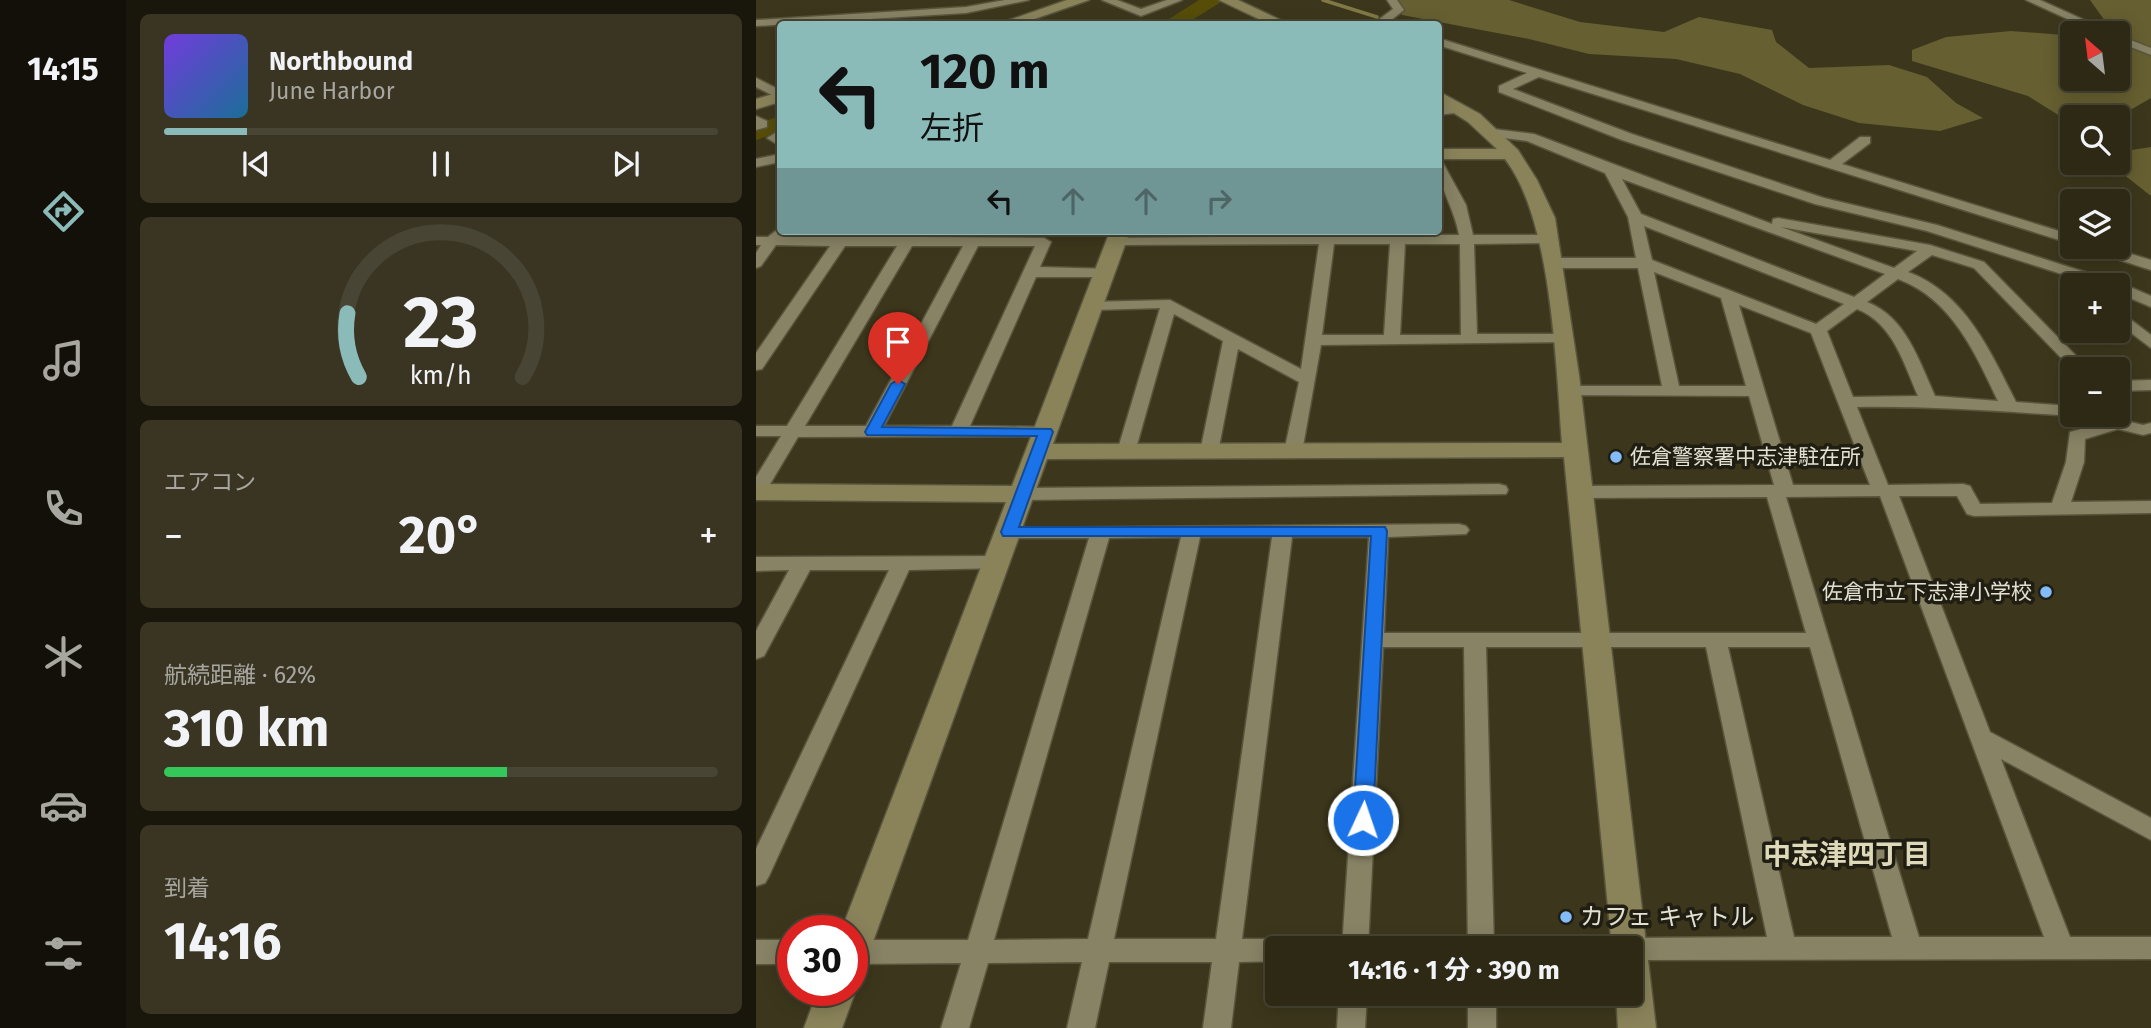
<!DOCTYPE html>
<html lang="ja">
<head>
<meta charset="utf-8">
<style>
	:root { --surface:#2d2915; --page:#393522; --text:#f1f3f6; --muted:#a7a6a0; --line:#484534; --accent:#8bbbb9 }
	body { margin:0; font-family:"Fira Sans","Noto Sans JP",sans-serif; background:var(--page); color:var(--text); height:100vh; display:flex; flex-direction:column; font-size:26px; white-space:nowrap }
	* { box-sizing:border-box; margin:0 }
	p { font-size:23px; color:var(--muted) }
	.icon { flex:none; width:38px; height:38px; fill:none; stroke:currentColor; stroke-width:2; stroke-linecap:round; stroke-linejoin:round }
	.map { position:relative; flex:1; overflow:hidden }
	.sheet { display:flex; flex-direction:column; gap:14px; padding:14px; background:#19170c; width:630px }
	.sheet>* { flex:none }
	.guide { position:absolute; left:21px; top:21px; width:665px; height:214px; border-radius:7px; box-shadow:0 4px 18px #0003,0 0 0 2px var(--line); background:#8bbbb9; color:#111; overflow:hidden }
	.needle { width:46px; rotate:332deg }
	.buttons { position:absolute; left:1304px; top:21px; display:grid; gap:14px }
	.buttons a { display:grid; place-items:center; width:70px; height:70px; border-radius:7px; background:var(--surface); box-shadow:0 4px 18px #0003,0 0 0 2px var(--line); font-size:35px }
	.speed { position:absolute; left:21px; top:915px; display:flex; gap:14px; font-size:35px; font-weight:700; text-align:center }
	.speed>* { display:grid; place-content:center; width:91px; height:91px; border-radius:50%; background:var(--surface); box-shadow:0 4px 18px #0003,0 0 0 2px var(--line); line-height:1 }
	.speed .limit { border:10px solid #d22; background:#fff; color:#111 }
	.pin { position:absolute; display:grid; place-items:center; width:60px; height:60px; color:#fff; margin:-72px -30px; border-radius:50% 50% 50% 0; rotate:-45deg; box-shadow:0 0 7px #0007 }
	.pin .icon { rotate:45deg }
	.me { position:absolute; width:77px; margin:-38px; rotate:3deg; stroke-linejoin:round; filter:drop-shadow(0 0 5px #0008) }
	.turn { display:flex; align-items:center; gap:24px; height:147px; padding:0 28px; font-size:32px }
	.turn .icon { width:91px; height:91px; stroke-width:2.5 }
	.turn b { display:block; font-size:49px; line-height:60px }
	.lanes { display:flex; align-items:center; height:66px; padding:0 28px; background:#0003; justify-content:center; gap:35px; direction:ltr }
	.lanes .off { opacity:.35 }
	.big { font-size:52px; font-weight:700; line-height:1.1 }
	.sheet .card { flex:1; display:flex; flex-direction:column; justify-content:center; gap:10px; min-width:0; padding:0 24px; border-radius:10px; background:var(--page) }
	.sheet .dial { align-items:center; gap:0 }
	.dial svg { height:182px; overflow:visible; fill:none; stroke:var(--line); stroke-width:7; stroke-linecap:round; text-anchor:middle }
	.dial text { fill:var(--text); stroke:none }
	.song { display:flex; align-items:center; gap:21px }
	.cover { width:84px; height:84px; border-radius:10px; background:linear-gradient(135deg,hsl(260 70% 55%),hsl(200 70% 35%)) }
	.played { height:7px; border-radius:4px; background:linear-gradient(90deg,var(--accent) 15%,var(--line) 15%) }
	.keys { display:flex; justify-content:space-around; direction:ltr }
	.heat { display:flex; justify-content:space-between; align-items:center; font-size:38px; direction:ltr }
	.charge { height:10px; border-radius:5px; background:linear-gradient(90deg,#34c759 62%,var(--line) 0) }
	.trip { position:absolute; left:509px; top:936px; width:378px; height:70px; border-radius:7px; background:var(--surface); box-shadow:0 4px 18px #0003,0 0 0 2px var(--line); font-weight:700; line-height:70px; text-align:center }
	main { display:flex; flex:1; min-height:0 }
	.tab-bar { display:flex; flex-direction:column; width:126px; justify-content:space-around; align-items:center; background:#121008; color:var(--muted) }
	.tab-bar .icon { width:49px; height:49px }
	.tab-bar .active { color:var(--accent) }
	.tab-bar b { font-size:32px; color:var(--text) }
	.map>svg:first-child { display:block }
	.green { fill:#665f31; fill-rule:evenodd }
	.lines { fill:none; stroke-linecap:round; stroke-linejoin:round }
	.stream { stroke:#817945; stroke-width:3.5 }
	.river { fill:#574d09; fill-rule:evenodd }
	.street-casing { stroke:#59553d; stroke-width:3 }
	.secondary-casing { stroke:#59553d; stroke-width:3 }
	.street { fill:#888365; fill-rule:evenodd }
	.secondary { fill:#8a835a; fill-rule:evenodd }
	.route { fill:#1a73e8; stroke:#114b97; stroke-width:2 }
	.poi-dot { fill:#82bcfa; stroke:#201e12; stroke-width:2.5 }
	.labels { text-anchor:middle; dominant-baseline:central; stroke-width:7; stroke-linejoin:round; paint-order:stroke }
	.poi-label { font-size:21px; fill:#e3e1d1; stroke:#201e12; text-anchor:start }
	.near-poi-label { font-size:24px; fill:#e3e1d1; stroke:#201e12; text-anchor:start }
	.near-neighbourhood-label { font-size:28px; font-weight:bold; fill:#dedab9; stroke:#201e12 }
</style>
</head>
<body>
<main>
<nav class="tab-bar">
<b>14:15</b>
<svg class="icon active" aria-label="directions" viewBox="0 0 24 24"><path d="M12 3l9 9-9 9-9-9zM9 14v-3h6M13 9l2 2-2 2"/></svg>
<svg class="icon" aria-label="music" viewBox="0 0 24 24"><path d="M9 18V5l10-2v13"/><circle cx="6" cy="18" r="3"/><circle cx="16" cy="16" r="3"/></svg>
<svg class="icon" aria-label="phone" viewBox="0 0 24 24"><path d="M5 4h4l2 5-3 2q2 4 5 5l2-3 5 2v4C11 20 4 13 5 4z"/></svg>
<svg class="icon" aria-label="climate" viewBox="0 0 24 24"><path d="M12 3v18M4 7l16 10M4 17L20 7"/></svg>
<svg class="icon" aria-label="car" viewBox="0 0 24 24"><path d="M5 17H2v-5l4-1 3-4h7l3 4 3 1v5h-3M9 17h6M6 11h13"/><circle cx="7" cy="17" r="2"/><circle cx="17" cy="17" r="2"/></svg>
<svg class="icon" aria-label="filters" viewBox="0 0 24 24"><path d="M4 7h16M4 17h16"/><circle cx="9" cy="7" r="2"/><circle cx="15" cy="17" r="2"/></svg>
</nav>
<section class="sheet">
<div class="card">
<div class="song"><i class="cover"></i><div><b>Northbound</b><p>June Harbor</p></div></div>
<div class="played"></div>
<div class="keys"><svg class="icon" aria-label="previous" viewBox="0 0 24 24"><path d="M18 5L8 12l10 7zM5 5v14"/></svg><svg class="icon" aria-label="pause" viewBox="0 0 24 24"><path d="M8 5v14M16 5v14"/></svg><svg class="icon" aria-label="next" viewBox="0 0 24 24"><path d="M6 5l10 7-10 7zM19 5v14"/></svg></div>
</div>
<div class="card dial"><svg viewBox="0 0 100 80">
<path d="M14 69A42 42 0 1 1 86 69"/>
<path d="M14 69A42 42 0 0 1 9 41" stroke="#8bbbb9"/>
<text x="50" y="56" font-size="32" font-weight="700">23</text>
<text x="50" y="72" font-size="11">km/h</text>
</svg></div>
<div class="card"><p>エアコン</p>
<div class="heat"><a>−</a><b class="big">20°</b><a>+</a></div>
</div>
<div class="card"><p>航続距離 · 62%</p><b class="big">310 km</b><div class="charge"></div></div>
<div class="card"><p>到着</p><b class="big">14:16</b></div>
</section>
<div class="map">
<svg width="1395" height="1028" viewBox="0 0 1395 1028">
	<rect width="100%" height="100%" fill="#3c371c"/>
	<!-- green -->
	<path class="green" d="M639,0H753L824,22L908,32L943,17L1016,30L1020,42L1053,68L1133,65L1171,77L1200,103L1227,118L1184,131L1103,123L1047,105L984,74L920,59L833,54L773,39L646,15Z
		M1334,0H1395V98L1376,109L1338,117L1307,118L1272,96L1156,61V50L1190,37L1255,31L1308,35L1349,21ZM1316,33H1362V79H1316Z
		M1395,147V196L1353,163H1362V152Z"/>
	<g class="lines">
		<!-- stream -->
		<path class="stream" d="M567,0L621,17"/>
		<!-- river -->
		<path class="river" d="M443,0H468L430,24H405Z
			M24,116V132L0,140V124Z"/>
		<!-- street casing -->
		<g class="street-casing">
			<path id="street" d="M249,0H273L210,13L0,26V20L210,7Z
				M346,0H361L385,9L411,0H426L385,16Z
				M631,0H641L648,10L630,24H620L621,21L637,9Z
				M1270,0H1284L1357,33H1342Z
				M1362,35L1395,48V55L1362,42Z
				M682,38L1074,160L1104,137H1114V143L1086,164L1316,235V244L783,77L757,89L876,134L1068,198L1181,225L1367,284L1395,296V307L1362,293V285H1340L1171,231L1059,204L866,140L743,92V86L771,73L682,45Z
				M0,78L24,90V99L0,87Z
				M703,105L707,106V112L682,115V107Z
				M0,116L11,121V127L0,130Z
				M737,129L778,134L1016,224L1017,219L1022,218L1174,245L1228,262L1333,369H1316L1218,268L1176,255L1152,272C1209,293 1234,351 1260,402L1316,406V415H1322L1316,416C1244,411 1173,406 1101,407L1132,485L1207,484L1214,486L1224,504L1296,503L1310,462L1314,432L1362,419L1387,425L1395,423V433L1387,435L1362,429L1329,439L1328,462L1315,502L1395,501V513L1218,516L1211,514L1201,496H1143L1234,732L1395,818V840L1245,759L1314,937H1395V959L875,960V948H862L866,941L875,938L1011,937L950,647H730L738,948H712L708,647H627L612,948H586L613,537H536L486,939H522L531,942L535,948H522V961L483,962L475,1028H447L456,962H353L339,1028H311L326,962L232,963L213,1028H185L205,963L96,964V940H212L333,538H253L243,532L246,528L703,524L710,526L713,530L710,534L632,537L628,633H1050L1011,497L824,498L815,492L824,486L1018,485L993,396L806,395L803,391L806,387L812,386H906L882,268H796L788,263L796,258H880L872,217L849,173L771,141L732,136V130ZM866,179L1129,274L1098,297L885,214ZM888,226L1088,304L1060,324L896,260ZM1025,227L1161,251L1138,268ZM898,272L965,298L990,386H923ZM1142,279C1196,299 1219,353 1242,401L1179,396C1163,361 1150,317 1111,302ZM983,305L1055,333L1114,485H1037ZM1101,309C1137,323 1148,364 1162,396L1097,397L1071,331ZM1124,496L1288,937H1163L1030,497ZM425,537L332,939L238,940L353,538ZM444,537H516L460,939H358ZM972,647H1054L1136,937H1038Z
				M24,130V146L11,138Z
				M24,154V162L0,167V159Z
				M682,162L687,163L710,205L717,235H793L800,239L793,243L718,244L721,334H805L813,339L811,342L565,345L546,452L537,457L528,452L543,382L482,349L462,452L453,457L444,452L467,341L418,314L379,452L376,456H364L361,452L404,308L338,310L332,308V302L414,300L545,369L563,244L360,245L355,244V238L564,236L565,231H579V236L634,235L635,231H649V235H703C699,210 682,186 682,162ZM578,244H634L628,335H566ZM649,244H704L705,335H644Z
				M22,229L29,233L27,237H80L84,232L91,231L95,237H146L150,232L157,231L161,237L288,238L295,242L284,267L355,269L358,272L350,277H280L214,426L290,427L299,432L296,436L42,437L7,496L0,498V477L25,436H0V426H31L141,246H89L6,369L0,370V353L74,246L20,245L5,266L0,268V253L5,245H0V237H12ZM156,246H207L110,426H49ZM222,246H279L196,426H128Z
				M1330,247H1352L1395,260V270L1332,250Z
				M1362,310L1395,335V348L1362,323Z
				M1395,380V390L1362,391V381Z
				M743,484L750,486L752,490L750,494L267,500L258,494L267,488Z
				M240,556L250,563L247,568L153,570L13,876L9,883L0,886V849L133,570H54L8,656L0,659V631L33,570L0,571V557Z
				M0,940H37V964H0Z
				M583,994H611L609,1028H581Z
				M712,994H740V1028H712Z"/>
		</g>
		<!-- secondary casing -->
		<g class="secondary-casing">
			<path id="secondary" d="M311,0H333L264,24H242Z
				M463,0H482L533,24H513Z
				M682,91L724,114L762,150L781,180L799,218L823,375L900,1028H862L860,994H875V948H856L808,457L291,459L114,950L109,961L96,966V931H85L250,502L0,500V484L256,486L354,231H374L297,444L806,443C800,366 796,219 749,159H682V149H741L712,122L682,103Z
				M24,92V102L0,109V99Z
				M96,983L100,990L86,1028H48L62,990H96Z"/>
		</g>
		<!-- street -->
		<use href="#street" class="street"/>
		<!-- secondary -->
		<use href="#secondary" class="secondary"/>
	</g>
	<!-- route -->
	<path class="route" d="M142,380L149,384L126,427L295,429L297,432L263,527H629L631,531L617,820L614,826H600L597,820L615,536H247L245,532L281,436L111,435L109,432L135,384Z"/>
	<!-- markers -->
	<g class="poi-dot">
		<circle cx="860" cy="457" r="7"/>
		<circle cx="1290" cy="592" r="7"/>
		<circle cx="810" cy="917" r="7"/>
	</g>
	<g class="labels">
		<!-- poi labels -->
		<g class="poi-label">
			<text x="874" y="457">佐倉警察署中志津駐在所</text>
			<text x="1276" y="592" text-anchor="end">佐倉市立下志津小学校</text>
		</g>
		<!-- near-poi labels -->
		<g class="near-poi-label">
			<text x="824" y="917">カフェ キャトル</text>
		</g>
		<!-- near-neighbourhood labels -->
		<g class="near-neighbourhood-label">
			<text x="1091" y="854">中志津四丁目</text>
		</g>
	</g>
</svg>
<div class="buttons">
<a><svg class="needle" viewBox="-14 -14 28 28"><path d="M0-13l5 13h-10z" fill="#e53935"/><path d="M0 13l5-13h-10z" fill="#a7a6a0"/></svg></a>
<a><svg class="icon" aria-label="search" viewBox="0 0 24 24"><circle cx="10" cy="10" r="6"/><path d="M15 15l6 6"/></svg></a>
<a><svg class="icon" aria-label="layers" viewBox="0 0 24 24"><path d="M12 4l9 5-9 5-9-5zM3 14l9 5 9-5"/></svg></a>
<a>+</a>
<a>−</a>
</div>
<div class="speed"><div class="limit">30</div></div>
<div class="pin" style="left:142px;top:384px;background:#d93025"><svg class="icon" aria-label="arrive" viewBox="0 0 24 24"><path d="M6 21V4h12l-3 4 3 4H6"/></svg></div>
<svg class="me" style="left:607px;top:820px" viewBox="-20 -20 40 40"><circle r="17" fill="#1a73e8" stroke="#fff" stroke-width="3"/><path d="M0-11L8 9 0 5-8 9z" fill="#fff"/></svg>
<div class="trip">14:16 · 1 分 · 390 m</div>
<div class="guide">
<div class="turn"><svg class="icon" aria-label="left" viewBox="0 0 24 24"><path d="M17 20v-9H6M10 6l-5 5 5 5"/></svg><div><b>120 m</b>左折</div></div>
<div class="lanes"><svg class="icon" aria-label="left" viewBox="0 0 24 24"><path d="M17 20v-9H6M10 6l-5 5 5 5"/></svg><svg class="icon off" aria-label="ahead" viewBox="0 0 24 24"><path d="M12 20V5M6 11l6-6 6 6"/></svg><svg class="icon off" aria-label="ahead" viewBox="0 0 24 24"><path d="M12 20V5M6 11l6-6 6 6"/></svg><svg class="icon off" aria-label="right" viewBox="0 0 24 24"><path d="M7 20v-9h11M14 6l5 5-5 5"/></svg></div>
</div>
</div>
</main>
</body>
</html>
